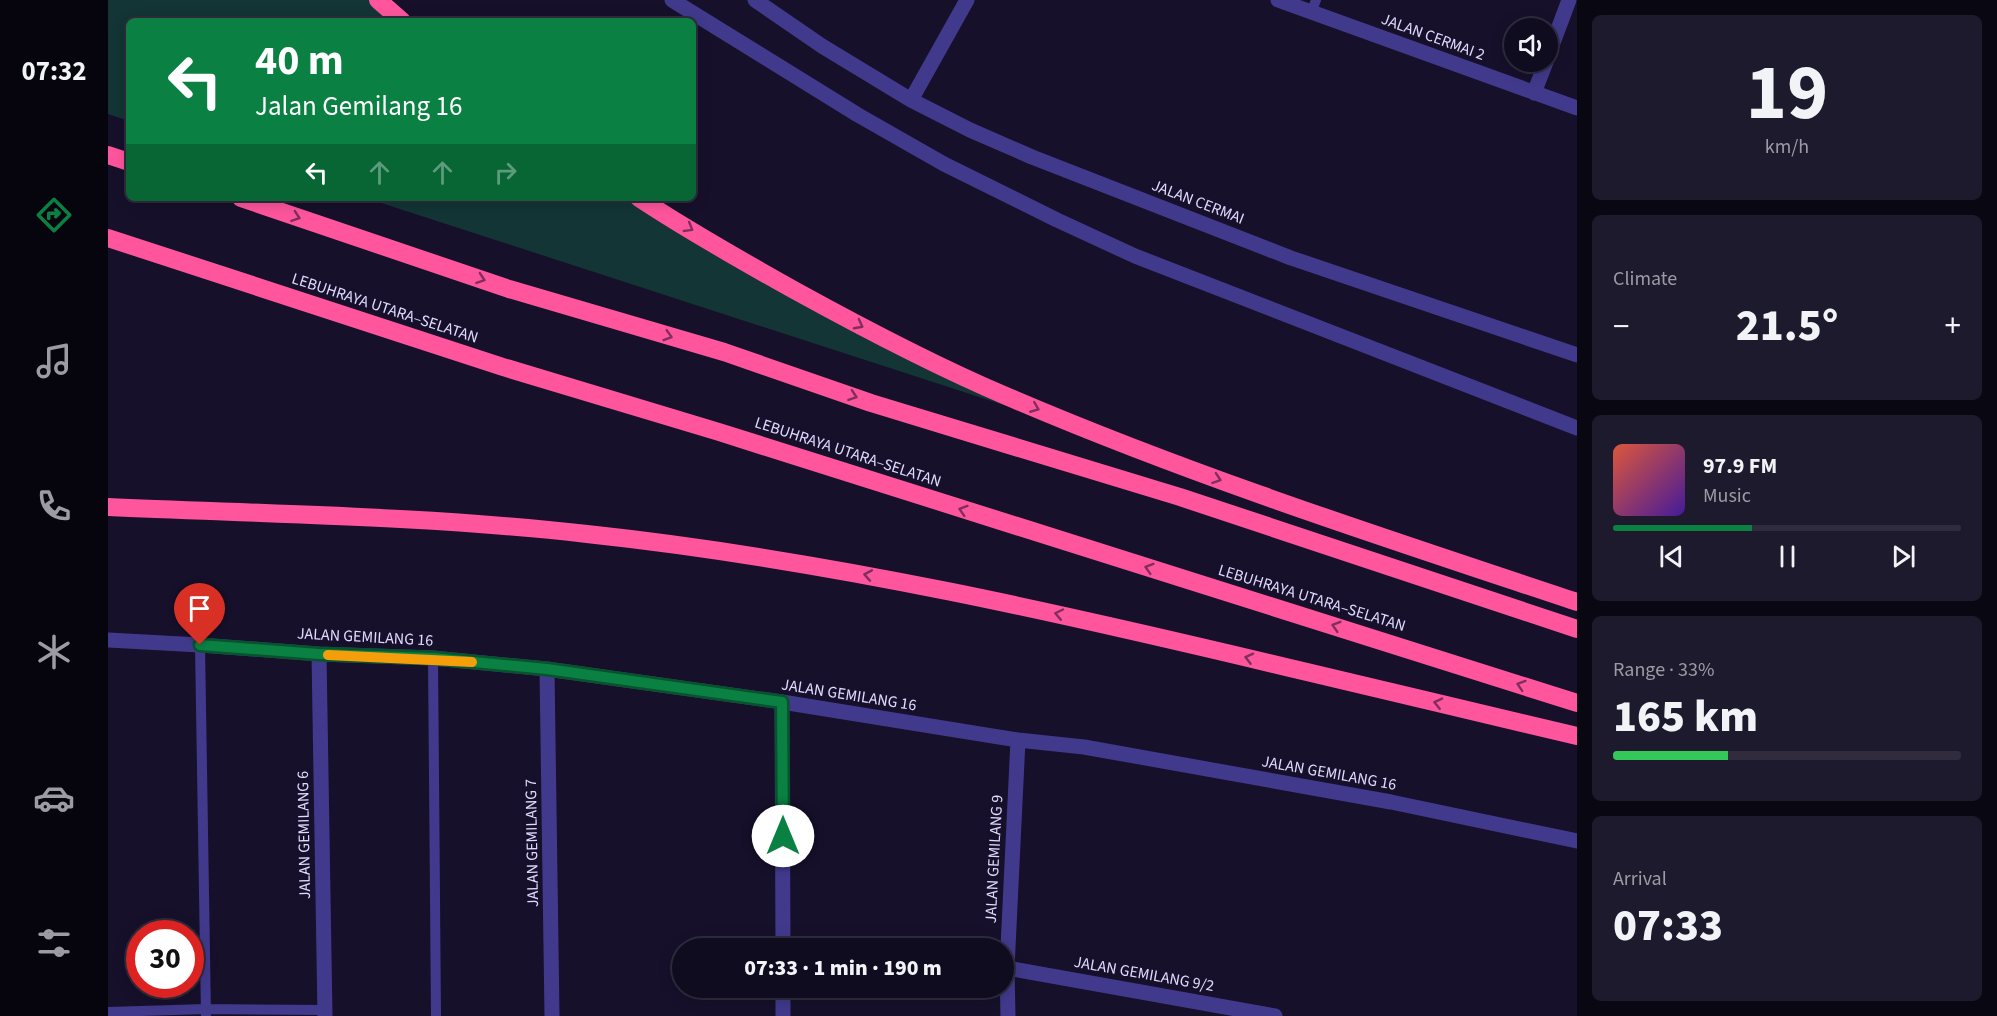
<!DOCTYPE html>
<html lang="en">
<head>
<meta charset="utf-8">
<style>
	:root { --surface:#100c20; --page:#1e1a2d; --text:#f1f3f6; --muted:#9c9ba5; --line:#302c3e; --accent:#0b8043 }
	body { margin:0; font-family:"Source Sans 3",sans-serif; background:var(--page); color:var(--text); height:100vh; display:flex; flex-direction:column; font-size:22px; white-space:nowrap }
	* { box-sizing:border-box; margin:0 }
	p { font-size:20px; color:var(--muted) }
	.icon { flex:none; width:33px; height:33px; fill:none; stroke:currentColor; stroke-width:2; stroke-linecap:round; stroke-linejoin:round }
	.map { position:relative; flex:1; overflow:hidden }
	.side { display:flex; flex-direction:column; gap:15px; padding:15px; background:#090712; width:420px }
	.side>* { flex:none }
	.hud { position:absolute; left:18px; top:18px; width:570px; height:183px; border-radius:9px; box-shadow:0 3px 15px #0003,0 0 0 2px var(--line); background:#0b8043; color:#fff; overflow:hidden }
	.tools { position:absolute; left:1396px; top:18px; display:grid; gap:12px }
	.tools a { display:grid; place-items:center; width:54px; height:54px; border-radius:50%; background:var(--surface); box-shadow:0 3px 15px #0003,0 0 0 2px var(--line); font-size:30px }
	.speed { position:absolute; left:18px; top:920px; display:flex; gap:12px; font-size:30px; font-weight:700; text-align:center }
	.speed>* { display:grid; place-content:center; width:78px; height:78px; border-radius:50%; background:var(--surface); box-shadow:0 3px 15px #0003,0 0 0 2px var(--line); line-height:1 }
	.speed .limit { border:9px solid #d22; background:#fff; color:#111 }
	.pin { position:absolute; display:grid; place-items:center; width:51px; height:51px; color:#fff; margin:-62px -26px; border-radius:50% 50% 50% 0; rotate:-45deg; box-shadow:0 0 6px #0007 }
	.pin .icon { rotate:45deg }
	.me { position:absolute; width:66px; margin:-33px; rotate:0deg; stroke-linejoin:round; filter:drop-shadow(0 0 4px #0008) }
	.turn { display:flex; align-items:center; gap:21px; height:126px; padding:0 30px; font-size:27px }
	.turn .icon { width:78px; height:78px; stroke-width:2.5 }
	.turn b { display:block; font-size:42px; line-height:51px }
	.lanes { display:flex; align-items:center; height:57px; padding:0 30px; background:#0003; justify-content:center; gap:30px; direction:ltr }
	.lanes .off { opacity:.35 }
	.big { font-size:45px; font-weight:800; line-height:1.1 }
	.side .tile { flex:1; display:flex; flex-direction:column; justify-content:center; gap:9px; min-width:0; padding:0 21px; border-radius:9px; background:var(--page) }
	.side .dial { align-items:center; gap:0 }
	.dial b { font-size:78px; line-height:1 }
	.song { display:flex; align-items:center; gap:18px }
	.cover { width:72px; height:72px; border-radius:9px; background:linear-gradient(135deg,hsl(10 70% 55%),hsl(260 70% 35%)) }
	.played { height:6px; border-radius:3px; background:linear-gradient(90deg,var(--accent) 40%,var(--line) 40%) }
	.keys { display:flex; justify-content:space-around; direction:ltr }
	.heat { display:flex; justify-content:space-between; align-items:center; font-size:33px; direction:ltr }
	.charge { height:9px; border-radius:4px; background:linear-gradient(90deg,#34c759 33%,var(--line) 0) }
	.trip { position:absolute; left:564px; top:938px; width:342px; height:60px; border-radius:30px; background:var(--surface); box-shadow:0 3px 15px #0003,0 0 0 2px var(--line); font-weight:800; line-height:60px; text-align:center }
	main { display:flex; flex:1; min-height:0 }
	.menu { display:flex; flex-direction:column; width:108px; justify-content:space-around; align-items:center; background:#06050d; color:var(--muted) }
	.menu .icon { width:42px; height:42px }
	.menu .on { color:var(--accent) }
	.menu b { font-size:27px; color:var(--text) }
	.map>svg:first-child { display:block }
	.green { fill:#133535 }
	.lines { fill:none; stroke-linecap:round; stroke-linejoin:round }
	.service { stroke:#413a8c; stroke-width:10 }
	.minor { stroke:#413a8c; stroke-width:15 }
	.tertiary { stroke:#413a8c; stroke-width:15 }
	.motorway { stroke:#ff559d; stroke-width:18 }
	.oneway { stroke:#7f2f5e }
	.route-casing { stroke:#07532c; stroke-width:15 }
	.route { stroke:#0b8043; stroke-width:10 }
	.slow { stroke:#f59e0b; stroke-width:10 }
	.labels { text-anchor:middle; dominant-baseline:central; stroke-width:6; stroke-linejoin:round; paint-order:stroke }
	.street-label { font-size:16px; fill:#e0daff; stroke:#16102b }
</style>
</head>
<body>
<main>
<nav class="menu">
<b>07:32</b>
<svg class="icon on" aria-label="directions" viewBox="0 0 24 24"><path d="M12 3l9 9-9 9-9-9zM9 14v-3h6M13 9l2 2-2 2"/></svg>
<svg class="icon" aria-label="music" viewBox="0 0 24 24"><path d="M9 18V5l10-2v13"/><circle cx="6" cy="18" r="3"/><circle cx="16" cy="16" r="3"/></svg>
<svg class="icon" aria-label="phone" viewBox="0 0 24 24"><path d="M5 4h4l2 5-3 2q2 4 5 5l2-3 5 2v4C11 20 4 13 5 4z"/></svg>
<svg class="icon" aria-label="climate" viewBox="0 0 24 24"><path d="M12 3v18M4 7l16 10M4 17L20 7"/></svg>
<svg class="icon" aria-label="car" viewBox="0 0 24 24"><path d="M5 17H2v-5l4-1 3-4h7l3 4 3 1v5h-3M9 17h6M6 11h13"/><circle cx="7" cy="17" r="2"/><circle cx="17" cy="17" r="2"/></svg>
<svg class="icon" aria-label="filters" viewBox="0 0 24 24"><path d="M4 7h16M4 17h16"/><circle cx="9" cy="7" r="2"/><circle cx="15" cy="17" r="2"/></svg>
</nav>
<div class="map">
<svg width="1469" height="1016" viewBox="0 0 1469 1016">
	<rect width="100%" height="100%" fill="#16102b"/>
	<!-- green -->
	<path class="green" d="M0,0H261L287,21H21V121L0,114Z
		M258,198H522L599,251L899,406Z"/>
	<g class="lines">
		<!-- service -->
		<path class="service" d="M1203,13L1208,0
			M92,645L98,1016
			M325,658L328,1016
			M0,1012L98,1009L217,1010"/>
		<!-- minor -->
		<path class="minor" d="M647,0L714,46L803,100L862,130L924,157L1183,258L1469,355
			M1170,0L1469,108
			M1440,56L1461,0
			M1426,93L1438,62
			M803,100L859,0
			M0,640L92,645L211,654L325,658L439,669L674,702L910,740L976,747L1283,802L1469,841
			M211,654L217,1016
			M439,669L444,1016
			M674,702L675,948
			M899,968L1167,1016
			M675,987V1016
			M900,1016L899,968L910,740"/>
		<!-- tertiary -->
		<path class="tertiary" d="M564,0L750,115L836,164L949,220L1027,256L1469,428"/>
		<!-- motorway -->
		<path class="motorway" d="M270,0L294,21
			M0,155L21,162
			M133,198L401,289L616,352L763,403L1072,497L1469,629
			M531,198C581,231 634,261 686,290C755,328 825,365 898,396C1084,476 1277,538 1469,602
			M0,238L395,367L611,432L1469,703
			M0,507C159,514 320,516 479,534C722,560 961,615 1199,672C1289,694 1379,714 1469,736"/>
	</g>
	<!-- one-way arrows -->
	<defs><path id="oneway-chevron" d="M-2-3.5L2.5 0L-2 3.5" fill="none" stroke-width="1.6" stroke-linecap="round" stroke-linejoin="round" transform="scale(1.5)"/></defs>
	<g class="oneway">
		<use href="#oneway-chevron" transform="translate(188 217) rotate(19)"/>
		<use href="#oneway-chevron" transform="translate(581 228) rotate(31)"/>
		<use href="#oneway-chevron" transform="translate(373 279) rotate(19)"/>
		<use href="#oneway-chevron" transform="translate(751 325) rotate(28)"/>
		<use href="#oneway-chevron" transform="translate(560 336) rotate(17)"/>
		<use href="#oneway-chevron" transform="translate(745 396) rotate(19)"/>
		<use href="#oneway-chevron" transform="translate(927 408) rotate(22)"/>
		<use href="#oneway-chevron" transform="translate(1109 479) rotate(19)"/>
		<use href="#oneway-chevron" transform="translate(855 510) rotate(-162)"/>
		<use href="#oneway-chevron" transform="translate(1041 568) rotate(-163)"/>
		<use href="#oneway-chevron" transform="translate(760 575) rotate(-170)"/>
		<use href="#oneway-chevron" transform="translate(951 614) rotate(-168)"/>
		<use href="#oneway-chevron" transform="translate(1228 626) rotate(-163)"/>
		<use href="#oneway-chevron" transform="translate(1141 658) rotate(-166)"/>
		<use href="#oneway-chevron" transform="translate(1413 685) rotate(-162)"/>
		<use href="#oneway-chevron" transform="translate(1330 703) rotate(-167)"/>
	</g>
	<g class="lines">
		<!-- route casing -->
		<g class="route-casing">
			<path id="route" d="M92,645L211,654L325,658L439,669L674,702L675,836"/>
		</g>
		<!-- route -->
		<use href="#route" class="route"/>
		<!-- slow -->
		<path class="slow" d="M220,655L364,662"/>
	</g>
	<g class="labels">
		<!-- street labels -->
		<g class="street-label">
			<text transform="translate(1325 37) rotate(20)">JALAN CERMAI 2</text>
			<text transform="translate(1090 202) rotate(21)">JALAN CERMAI</text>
			<text transform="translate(277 308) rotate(18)">LEBUHRAYA UTARA–SELATAN</text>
			<text transform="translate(740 452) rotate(18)">LEBUHRAYA UTARA–SELATAN</text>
			<text transform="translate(1204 598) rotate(17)">LEBUHRAYA UTARA–SELATAN</text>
			<text transform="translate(257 637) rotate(3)">JALAN GEMILANG 16</text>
			<text transform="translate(741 695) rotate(9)">JALAN GEMILANG 16</text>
			<text transform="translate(1221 773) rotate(10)">JALAN GEMILANG 16</text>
			<text transform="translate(196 835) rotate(-91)">JALAN GEMILANG 6</text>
			<text transform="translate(424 843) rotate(-91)">JALAN GEMILANG 7</text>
			<text transform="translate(886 859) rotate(-87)">JALAN GEMILANG 9</text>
			<text transform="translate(1036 974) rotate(10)">JALAN GEMILANG 9/2</text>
		</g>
	</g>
</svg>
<div class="tools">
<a><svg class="icon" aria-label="sound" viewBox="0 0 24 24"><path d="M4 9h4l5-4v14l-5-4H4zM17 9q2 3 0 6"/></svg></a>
</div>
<div class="speed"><div class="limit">30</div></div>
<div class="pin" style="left:92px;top:645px;background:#d93025"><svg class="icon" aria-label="arrive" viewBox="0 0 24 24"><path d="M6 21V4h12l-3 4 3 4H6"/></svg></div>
<svg class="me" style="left:675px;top:836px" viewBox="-20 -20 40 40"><circle r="19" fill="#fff"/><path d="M0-13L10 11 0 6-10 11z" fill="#0b8043"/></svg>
<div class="trip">07:33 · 1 min · 190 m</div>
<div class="hud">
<div class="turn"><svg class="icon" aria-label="left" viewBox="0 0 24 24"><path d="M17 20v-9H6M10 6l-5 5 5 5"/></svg><div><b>40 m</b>Jalan Gemilang 16</div></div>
<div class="lanes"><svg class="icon" aria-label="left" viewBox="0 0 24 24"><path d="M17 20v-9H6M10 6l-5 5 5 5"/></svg><svg class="icon off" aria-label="ahead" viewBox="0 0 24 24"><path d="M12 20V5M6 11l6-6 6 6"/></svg><svg class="icon off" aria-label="ahead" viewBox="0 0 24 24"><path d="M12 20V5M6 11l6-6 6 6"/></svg><svg class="icon off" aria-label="right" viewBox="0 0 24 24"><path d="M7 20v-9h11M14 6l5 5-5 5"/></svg></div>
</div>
</div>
<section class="side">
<div class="tile dial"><b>19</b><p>km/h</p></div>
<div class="tile"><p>Climate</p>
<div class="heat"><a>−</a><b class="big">21.5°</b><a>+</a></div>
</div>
<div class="tile">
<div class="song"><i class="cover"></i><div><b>97.9 FM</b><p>Music</p></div></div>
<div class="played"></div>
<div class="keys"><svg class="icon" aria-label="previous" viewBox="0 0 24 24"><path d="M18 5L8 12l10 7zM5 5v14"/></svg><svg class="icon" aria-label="pause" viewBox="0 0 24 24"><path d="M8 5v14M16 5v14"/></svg><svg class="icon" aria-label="next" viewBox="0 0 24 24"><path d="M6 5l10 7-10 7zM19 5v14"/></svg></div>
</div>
<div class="tile"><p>Range · 33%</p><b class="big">165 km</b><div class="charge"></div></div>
<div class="tile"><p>Arrival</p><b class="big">07:33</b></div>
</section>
</main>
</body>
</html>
